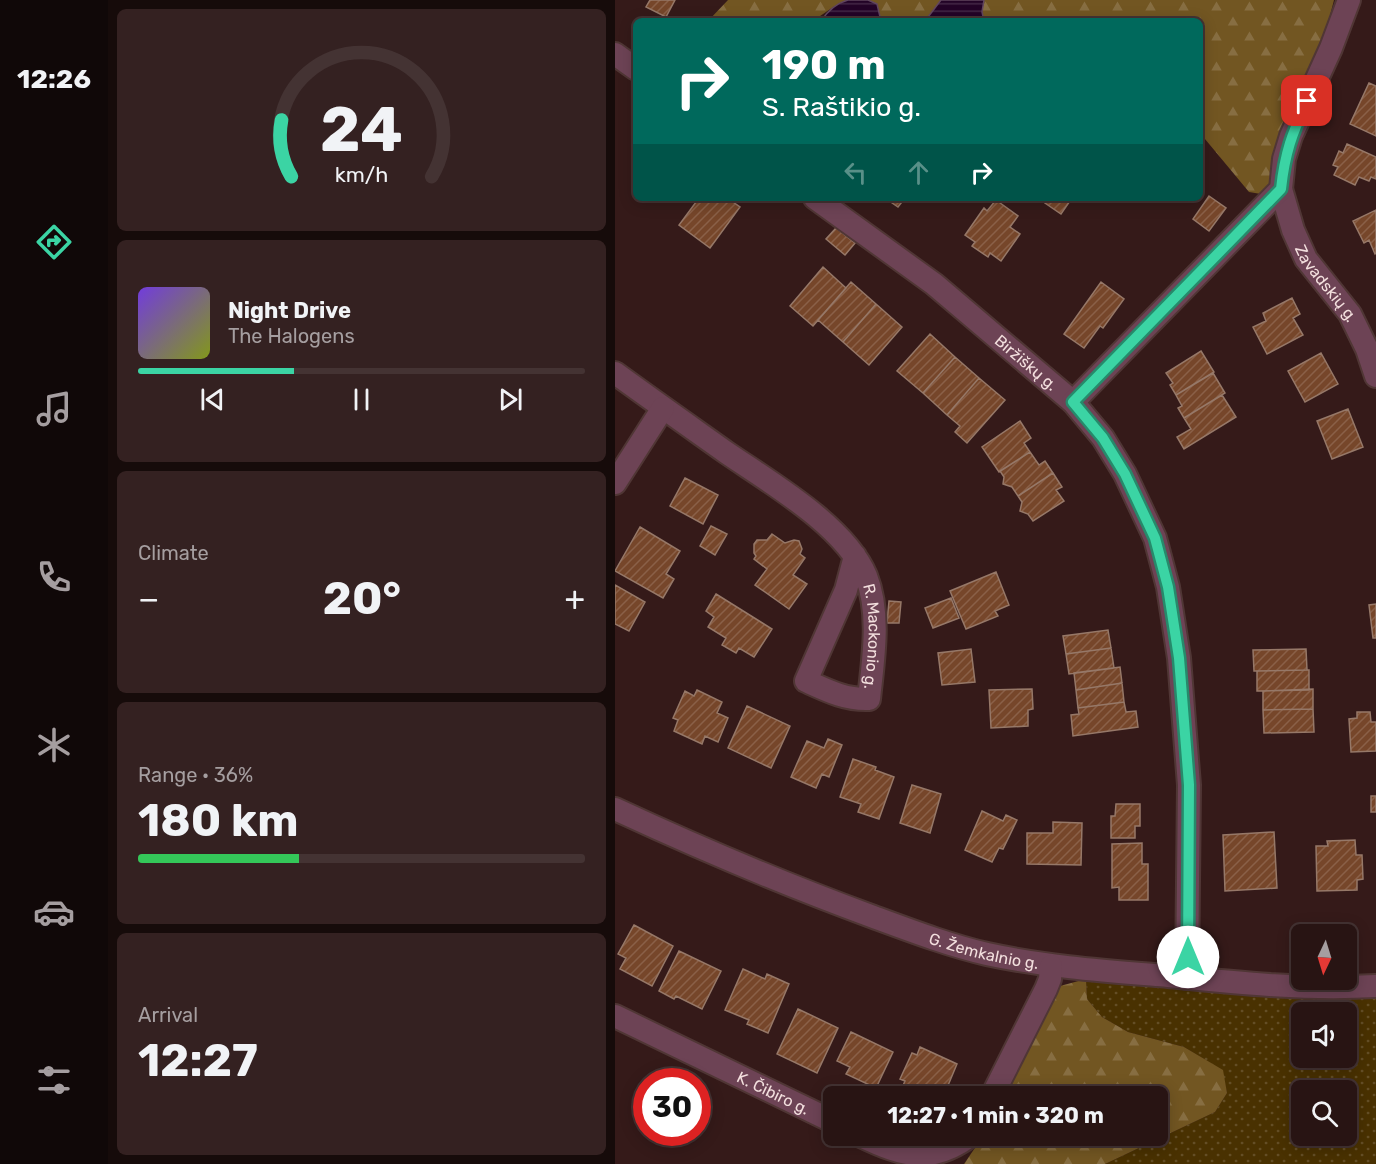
<!DOCTYPE html>
<html lang="en">
<head>
<meta charset="utf-8">
<style>
	:root { --surface:#281413; --page:#342121; --text:#f1f3f6; --muted:#a59ea0; --line:#433; --accent:#3bd4a4 }
	body { margin:0; font-family:Rubik,sans-serif; background:var(--page); color:var(--text); height:100vh; display:flex; flex-direction:column; font-size:22px; white-space:nowrap }
	* { box-sizing:border-box; margin:0 }
	p { font-size:20px; color:var(--muted) }
	.icon { flex:none; width:33px; height:33px; fill:none; stroke:currentColor; stroke-width:2; stroke-linecap:round; stroke-linejoin:round }
	.map { position:relative; flex:1; overflow:hidden }
	.side { display:flex; flex-direction:column; gap:9px; padding:9px; background:#160b0a; width:507px }
	.side>* { flex:none }
	.banner { position:absolute; left:18px; top:18px; width:570px; height:183px; border-radius:9px; box-shadow:0 3px 15px #0003,0 0 0 2px var(--line); background:#00695c; color:#fff; overflow:hidden }
	.needle { width:39px; rotate:184deg }
	.buttons { position:absolute; left:676px; top:924px; display:grid; gap:12px }
	.buttons a { display:grid; place-items:center; width:66px; height:66px; border-radius:9px; background:var(--surface); box-shadow:0 3px 15px #0003,0 0 0 2px var(--line); font-size:30px }
	.speed { position:absolute; left:18px; top:1068px; display:flex; gap:12px; font-size:30px; font-weight:700; text-align:center }
	.speed>* { display:grid; place-content:center; width:78px; height:78px; border-radius:50%; background:var(--surface); box-shadow:0 3px 15px #0003,0 0 0 2px var(--line); line-height:1 }
	.speed .limit { border:9px solid #d22; background:#fff; color:#111 }
	.pin { position:absolute; display:grid; place-items:center; width:51px; height:51px; color:#fff; margin:-26px; border-radius:12px; box-shadow:0 3px 9px #0006 }
	.me { position:absolute; width:66px; margin:-33px; rotate:0deg; stroke-linejoin:round; filter:drop-shadow(0 0 4px #0008) }
	.turn { display:flex; align-items:center; gap:21px; height:126px; padding:0 30px; font-size:27px }
	.turn .icon { width:78px; height:78px; stroke-width:2.5 }
	.turn b { display:block; font-size:42px; line-height:51px }
	.lanes { display:flex; align-items:center; height:57px; padding:0 30px; background:#0003; justify-content:center; gap:30px; direction:ltr }
	.lanes .off { opacity:.35 }
	.big { font-size:45px; font-weight:700; line-height:1.1 }
	.side .card { flex:1; display:flex; flex-direction:column; justify-content:center; gap:9px; min-width:0; padding:0 21px; border-radius:9px; background:var(--page) }
	.side .dial { align-items:center; gap:0 }
	.dial svg { height:156px; overflow:visible; fill:none; stroke:var(--line); stroke-width:7; stroke-linecap:round; text-anchor:middle }
	.dial text { fill:var(--text); stroke:none }
	.song { display:flex; align-items:center; gap:18px }
	.cover { width:72px; height:72px; border-radius:9px; background:linear-gradient(135deg,hsl(260 70% 55%),hsl(70 70% 35%)) }
	.played { height:6px; border-radius:3px; background:linear-gradient(90deg,var(--accent) 35%,var(--line) 35%) }
	.keys { display:flex; justify-content:space-around; direction:ltr }
	.heat { display:flex; justify-content:space-between; align-items:center; font-size:33px; direction:ltr }
	.charge { height:9px; border-radius:4px; background:linear-gradient(90deg,#34c759 36%,var(--line) 0) }
	.trip { position:absolute; left:208px; top:1086px; width:345px; height:60px; border-radius:9px; background:var(--surface); box-shadow:0 3px 15px #0003,0 0 0 2px var(--line); font-weight:700; line-height:60px; text-align:center }
	main { display:flex; flex:1; min-height:0 }
	.menu { display:flex; flex-direction:column; width:108px; justify-content:space-around; align-items:center; background:#100808; color:var(--muted) }
	.menu .icon { width:42px; height:42px }
	.menu .active { color:var(--accent) }
	.menu b { font-size:27px; color:var(--text) }
	.map>svg:first-child { display:block }
	.grass { fill:url(#grass-dots); fill-rule:evenodd }
	.forest { fill:url(#forest-firs) }
	.water { fill:url(#water-rules); stroke:#61455e; stroke-width:1.5 }
	.building { fill:url(#building-hatch); stroke:#967868; stroke-width:1.5 }
	.lines { fill:none; stroke-linecap:round; stroke-linejoin:round }
	.minor-casing { stroke:#503635; stroke-width:26 }
	.minor { stroke:#6d4355; stroke-width:22 }
	.route-casing { stroke:#268a6b; stroke-width:15 }
	.route { stroke:#3bd4a4; stroke-width:10 }
	.labels { text-anchor:middle; dominant-baseline:central; stroke-width:6; stroke-linejoin:round; paint-order:stroke }
	.street-label { font-size:16px; fill:#f3dfde; stroke:#2a1010 }
</style>
</head>
<body>
<main>
<nav class="menu">
<b>12:26</b>
<svg class="icon active" aria-label="directions" viewBox="0 0 24 24"><path d="M12 3l9 9-9 9-9-9zM9 14v-3h6M13 9l2 2-2 2"/></svg>
<svg class="icon" aria-label="music" viewBox="0 0 24 24"><path d="M9 18V5l10-2v13"/><circle cx="6" cy="18" r="3"/><circle cx="16" cy="16" r="3"/></svg>
<svg class="icon" aria-label="phone" viewBox="0 0 24 24"><path d="M5 4h4l2 5-3 2q2 4 5 5l2-3 5 2v4C11 20 4 13 5 4z"/></svg>
<svg class="icon" aria-label="climate" viewBox="0 0 24 24"><path d="M12 3v18M4 7l16 10M4 17L20 7"/></svg>
<svg class="icon" aria-label="car" viewBox="0 0 24 24"><path d="M5 17H2v-5l4-1 3-4h7l3 4 3 1v5h-3M9 17h6M6 11h13"/><circle cx="7" cy="17" r="2"/><circle cx="17" cy="17" r="2"/></svg>
<svg class="icon" aria-label="filters" viewBox="0 0 24 24"><path d="M4 7h16M4 17h16"/><circle cx="9" cy="7" r="2"/><circle cx="15" cy="17" r="2"/></svg>
</nav>
<section class="side">
<div class="card dial"><svg viewBox="0 0 100 80">
<path d="M14 69A42 42 0 1 1 86 69"/>
<path d="M14 69A42 42 0 0 1 9 40" stroke="#3bd4a4"/>
<text x="50" y="56" font-size="32" font-weight="700">24</text>
<text x="50" y="72" font-size="11">km/h</text>
</svg></div>
<div class="card">
<div class="song"><i class="cover"></i><div><b>Night Drive</b><p>The Halogens</p></div></div>
<div class="played"></div>
<div class="keys"><svg class="icon" aria-label="previous" viewBox="0 0 24 24"><path d="M18 5L8 12l10 7zM5 5v14"/></svg><svg class="icon" aria-label="pause" viewBox="0 0 24 24"><path d="M8 5v14M16 5v14"/></svg><svg class="icon" aria-label="next" viewBox="0 0 24 24"><path d="M6 5l10 7-10 7zM19 5v14"/></svg></div>
</div>
<div class="card"><p>Climate</p>
<div class="heat"><a>−</a><b class="big">20°</b><a>+</a></div>
</div>
<div class="card"><p>Range · 36%</p><b class="big">180 km</b><div class="charge"></div></div>
<div class="card"><p>Arrival</p><b class="big">12:27</b></div>
</section>
<div class="map">
<svg width="761" height="1164" viewBox="0 0 761 1164">
	<defs>
		<pattern id="grass-dots" width="8" height="8" patternUnits="userSpaceOnUse" patternTransform="scale(1.5)"><rect width="8" height="8" fill="#493101"/><path d="M2 2h.1M6 6h.1" fill="none" stroke="#644e26" stroke-width="1.8" stroke-linecap="round"/></pattern>
		<pattern id="forest-firs" width="22" height="20" patternUnits="userSpaceOnUse" patternTransform="scale(1.5)"><rect width="22" height="20" fill="#725622"/><path d="M5 1l3.5 6h-7zM16 11l3.5 6h-7z" fill="#876e42"/></pattern>
		<pattern id="water-rules" width="6" height="5" patternUnits="userSpaceOnUse" patternTransform="scale(1.5)"><rect width="6" height="5" fill="#230327"/><path d="M0 2.5h6" fill="none" stroke="#432746"/></pattern>
		<pattern id="building-hatch" width="6" height="6" patternUnits="userSpaceOnUse" patternTransform="scale(1.5)"><rect width="6" height="6" fill="#76462a"/><path d="M-1 1l2-2M0 6l6-6M5 7l2-2" fill="none" stroke="#8a6048"/></pattern>
	</defs>
	<rect width="100%" height="100%" fill="#351a19"/>
	<!-- grass -->
	<path class="grass" d="M471,979L761,993V1164H490L600,1112L612,1093L607,1070L569,1047L513,1032L487,1017L472,999ZM687,1012H732V1058H687ZM687,1090H732V1136H687Z"/>
	<!-- forest -->
	<path class="forest" d="M113,0H233C220,3 209,15 197,21H93Z
		M253,0H326L310,21H266L262,4Z
		M369,0H719L709,39L655,188L646,194L634,192L585,133V21H369L367,12Z
		M471,979L472,999L487,1017L513,1032L569,1047L608,1070L612,1093L600,1112L490,1164H349L368,1136H543V1096H387L432,1003L445,986Z"/>
	<!-- water -->
	<path class="water" d="M233,0H253L262,4L266,21H206C212,12 222,3 233,0Z
		M326,0H369L367,12L369,21H310Z"/>
	<!-- building -->
	<path class="building" d="M35,0H60L51,17L31,7Z
		M754,83L761,86V136L735,124Z
		M732,144L761,157V179L756,177L754,181L744,177L740,185L719,175L723,167L718,165L724,151L728,153Z
		M594,196L611,208L594,231L578,219Z
		M84,198H112L125,207L95,248L64,225Z
		M270,198H290L283,207Z
		M433,198H457L446,214L430,203Z
		M381,200L403,216L395,227L405,234L386,261L375,253L373,257L357,246L360,242L350,235L369,208L372,211Z
		M761,210V253L760,254L754,240L749,243L738,221Z
		M221,228L240,243L230,255L211,239Z
		M208,267L231,288L198,326L175,306Z
		M236,282L261,304L228,342L203,320Z
		M486,282L509,299L488,328L485,326L469,348L449,334Z
		M677,298L685,314L678,318L688,335L652,354L638,327L651,321L648,313Z
		M261,304L287,327L254,365L228,342Z
		M315,334L340,357L308,393L282,371Z
		M586,351L599,372L561,395L555,385L558,383L551,373Z
		M706,353L723,384L690,402L673,371Z
		M340,357L364,378L332,415L308,393Z
		M598,373L610,393L569,418L563,408L567,406L561,395Z
		M364,378L390,400L352,443L340,432L345,426L332,415Z
		M607,395L621,417L569,449L562,437L576,429L569,418Z
		M733,409L748,447L717,459L702,421Z
		M405,421L416,438L409,443L415,452L384,472L367,447Z
		M415,452L424,465L430,461L438,473L403,496L397,487L388,484L389,477L385,471Z
		M438,473L447,487L441,490L449,501L418,521L413,514L405,511L407,502L403,496Z
		M70,478L103,495L88,524L55,506Z
		M96,526L112,534L100,555L85,546Z
		M25,527L65,551L51,574L59,579L48,598L0,571Z
		M157,534L170,543L179,540L184,541L187,549L185,554L190,558L178,575L192,584L174,609L140,585L152,569L139,559L141,556L139,553V544L142,540H152Z
		M381,572L394,605L380,611L383,616L351,629L335,591Z
		M0,585L30,602L14,631L0,624Z
		M101,594L157,629L139,657L124,648L121,653L107,645L111,638L93,627L99,617L91,611Z
		M336,598L344,618L318,628L310,608Z
		M274,601L286,602L284,623H272Z
		M761,604V638H758L754,605Z
		M493,630L496,648L451,654L448,636Z
		M496,648L499,668L454,674L451,654Z
		M356,649L360,682L327,685L323,653Z
		M691,649L692,670L639,671L638,650Z
		M505,667L507,683L461,690L459,673Z
		M692,670H694V690L642,691V671Z
		M507,683L509,702L463,708L461,690Z
		M417,689L418,709L413,710V726L376,728L374,690Z
		M698,689V709L648,710V691Z
		M82,690L107,702L102,713L113,718L103,742L90,736L87,744L59,731L63,720L58,718L70,691L79,696Z
		M509,702L511,712L521,711L523,727L458,736L456,715L464,714L463,708Z
		M132,706L175,726L156,768L113,748Z
		M698,709L699,732L649,733L648,710Z
		M742,712H755L756,722H761V751L736,752L734,719L742,718Z
		M213,739L227,745L214,777L207,774L201,788L176,777L192,741L209,748Z
		M238,759L261,767L260,770L279,777L264,819L243,812L246,804L225,797Z
		M297,785L326,794L315,833L285,823Z
		M756,796H761V812H756Z
		M501,804H525V826H520V838H496V816H500Z
		M367,811L388,821L391,815L402,820L388,849L384,848L377,862L350,850Z
		M438,822L467,823L466,865L412,864V833H438Z
		M659,832L662,888L610,891L608,835Z
		M740,840L741,855H747L748,879L742,880V890L702,891L701,846H713L712,841Z
		M527,843V864H533V900H504V887L497,888V844Z
		M19,925L58,946L37,986L5,969L11,958L3,954Z
		M64,951L106,971L87,1009L61,996L59,999L44,991Z
		M128,969L150,979L152,974L174,984L153,1033L132,1024L134,1020L110,1010Z
		M183,1009L223,1028L202,1073L162,1054Z
		M236,1032L278,1052L261,1088L231,1074L235,1067L222,1061Z
		M305,1047L342,1064L329,1095L322,1092L320,1096L284,1095L290,1081L285,1079L297,1053L302,1055Z"/>
	<g class="lines">
		<!-- minor casing -->
		<g class="minor-casing">
			<g id="minor">
				<path d="M0,54L21,69"/>
				<path id="s1" d="M666,189L678,230L691,259L735,314L752,349L761,376"/>
				<path id="s2" d="M200,198L319,284L458,402L488,438L510,474L540,538L553,587L564,658L574,785L572,978"/>
				<path id="s3" d="M0,373C37,400 74,426 112,453C156,483 230,526 251,576C266,614 258,660 254,699C231,700 213,691 191,681L231,590L240,556"/>
				<path d="M458,402L666,189L669,159L676,136L716,48L734,0"/>
				<path d="M0,483L48,408"/>
				<path id="s4" d="M0,809C84,848 169,884 256,916C294,930 333,945 372,954C432,967 492,971 553,976C623,983 690,990 761,986"/>
				<path id="s5" d="M0,1016L219,1122"/>
				<path d="M377,1096L431,989L435,979L436,966"/>
				<path d="M246,1136C290,1157 317,1164 355,1136"/>
			</g>
		</g>
		<!-- minor -->
		<use href="#minor" class="minor"/>
	</g>
	<g class="lines">
		<!-- route casing -->
		<g class="route-casing">
			<path id="route" d="M573,957L574,785L564,658L553,587L540,538L510,474L488,438L458,402L666,189C670,152 677,134 692,101"/>
		</g>
		<!-- route -->
		<use href="#route" class="route"/>
	</g>
	<g class="labels">
		<!-- street labels -->
		<g class="street-label">
			<text stroke="none"><textPath href="#s1" startOffset="106">Zavadskių g.</textPath></text>
			<text stroke="none"><textPath href="#s2" startOffset="268">Biržiškų g.</textPath></text>
			<text stroke="none"><textPath href="#s3" startOffset="387">R. Mackonio g.</textPath></text>
			<text stroke="none"><textPath href="#s4" startOffset="396">G. Žemkalnio g.</textPath></text>
			<text stroke="none"><textPath href="#s5" startOffset="176">K. Čibiro g.</textPath></text>
		</g>
	</g>
</svg>
<div class="buttons">
<a><svg class="needle" viewBox="-14 -14 28 28"><path d="M0-13l5 13h-10z" fill="#e53935"/><path d="M0 13l5-13h-10z" fill="#a59ea0"/></svg></a>
<a><svg class="icon" aria-label="sound" viewBox="0 0 24 24"><path d="M4 9h4l5-4v14l-5-4H4zM17 9q2 3 0 6"/></svg></a>
<a><svg class="icon" aria-label="search" viewBox="0 0 24 24"><circle cx="10" cy="10" r="6"/><path d="M15 15l6 6"/></svg></a>
</div>
<div class="speed"><div class="limit">30</div></div>
<div class="pin" style="left:692px;top:101px;background:#d93025"><svg class="icon" aria-label="arrive" viewBox="0 0 24 24"><path d="M6 21V4h12l-3 4 3 4H6"/></svg></div>
<svg class="me" style="left:573px;top:957px" viewBox="-20 -20 40 40"><circle r="19" fill="#fff"/><path d="M0-13L10 11 0 6-10 11z" fill="#3bd4a4"/></svg>
<div class="trip">12:27 · 1 min · 320 m</div>
<div class="banner">
<div class="turn"><svg class="icon" aria-label="right" viewBox="0 0 24 24"><path d="M7 20v-9h11M14 6l5 5-5 5"/></svg><div><b>190 m</b>S. Raštikio g.</div></div>
<div class="lanes"><svg class="icon off" aria-label="left" viewBox="0 0 24 24"><path d="M17 20v-9H6M10 6l-5 5 5 5"/></svg><svg class="icon off" aria-label="ahead" viewBox="0 0 24 24"><path d="M12 20V5M6 11l6-6 6 6"/></svg><svg class="icon" aria-label="right" viewBox="0 0 24 24"><path d="M7 20v-9h11M14 6l5 5-5 5"/></svg></div>
</div>
</div>
</main>
</body>
</html>
